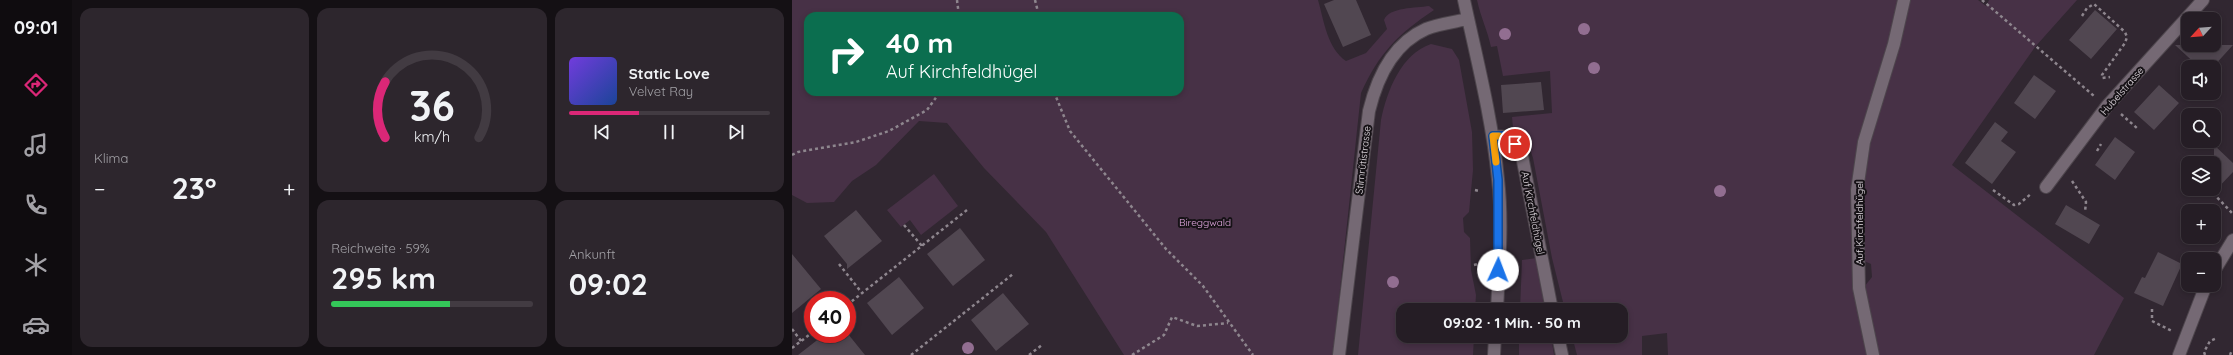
<!DOCTYPE html>
<html lang="de">
<head>
<meta charset="utf-8">
<style>
	:root { --surface:#251d25; --page:#2d262d; --text:#f1f3f6; --muted:#a3a2a7; --line:#423b42; --accent:#db2777 }
	body { margin:0; font-family:Quicksand,sans-serif; background:var(--page); color:var(--text); height:100vh; display:flex; flex-direction:column; font-size:15px; white-space:nowrap }
	* { box-sizing:border-box; margin:0 }
	p { font-size:13px; color:var(--muted) }
	.icon { flex:none; width:22px; height:22px; fill:none; stroke:currentColor; stroke-width:2; stroke-linecap:round; stroke-linejoin:round }
	.map { position:relative; flex:1; overflow:hidden }
	.panel { display:flex; flex-direction:column; gap:8px; padding:8px; background:#141014; width:720px }
	.panel>* { flex:none }
	.guide { position:absolute; left:12px; top:12px; width:380px; height:84px; border-radius:12px; box-shadow:0 2px 6px #0003,0 0 0 1px var(--line); background:#0b6e4f; color:#fff; overflow:hidden }
	.needle { width:26px; rotate:244deg }
	.fabs { position:absolute; left:1389px; top:12px; display:grid; gap:8px }
	.fabs a { display:grid; place-items:center; width:40px; height:40px; border-radius:8px; background:var(--surface); box-shadow:0 2px 6px #0003,0 0 0 1px var(--line); font-size:20px }
	.speed { position:absolute; left:12px; top:291px; display:flex; gap:8px; font-size:20px; font-weight:700; text-align:center }
	.speed>* { display:grid; place-content:center; width:52px; height:52px; border-radius:50%; background:var(--surface); box-shadow:0 2px 6px #0003,0 0 0 1px var(--line); line-height:1 }
	.speed .limit { border:6px solid #d22; background:#fff; color:#111 }
	.pin { position:absolute; display:grid; place-items:center; width:34px; height:34px; color:#fff; margin:-17px; border:2px solid #fff; border-radius:50%; box-shadow:0 1px 4px #0007 }
	.me { position:absolute; width:44px; margin:-22px; rotate:2deg; stroke-linejoin:round; filter:drop-shadow(0 0 3px #0008) }
	.turn { display:flex; align-items:center; gap:14px; height:84px; padding:0 16px; font-size:18px }
	.turn .icon { width:52px; height:52px; stroke-width:2.5 }
	.turn b { display:block; font-size:28px; line-height:34px }
	.big { font-size:30px; font-weight:700; line-height:1.1 }
	.panel .widget { flex:1; display:flex; flex-direction:column; justify-content:center; gap:6px; min-width:0; padding:0 14px; border-radius:12px; background:var(--page) }
	.panel .dial { align-items:center; gap:0 }
	.dial svg { height:104px; overflow:visible; fill:none; stroke:var(--line); stroke-width:7; stroke-linecap:round; text-anchor:middle }
	.dial text { fill:var(--text); stroke:none }
	.song { display:flex; align-items:center; gap:12px }
	.cover { width:48px; height:48px; border-radius:6px; background:linear-gradient(135deg,hsl(260 70% 55%),hsl(220 70% 35%)) }
	.played { height:4px; border-radius:2px; background:linear-gradient(90deg,var(--accent) 35%,var(--line) 35%) }
	.keys { display:flex; justify-content:space-around; direction:ltr }
	.heat { display:flex; justify-content:space-between; align-items:center; font-size:22px; direction:ltr }
	.charge { height:6px; border-radius:3px; background:linear-gradient(90deg,#34c759 59%,var(--line) 0) }
	.panel .tiles { flex:1; display:grid; gap:8px; grid-template-columns:repeat(3,1fr) }
	.widget:first-child { grid-row:span 2 }
	.trip { position:absolute; left:604px; top:303px; width:232px; height:40px; border-radius:12px; background:var(--surface); box-shadow:0 2px 6px #0003,0 0 0 1px var(--line); font-weight:700; line-height:40px; text-align:center }
	main { display:flex; flex:1; min-height:0 }
	.menu { display:flex; flex-direction:column; width:72px; justify-content:space-around; align-items:center; background:#0f0c0f; color:var(--muted) }
	.menu .icon { width:28px; height:28px }
	.menu .active { color:var(--accent) }
	.menu b { font-size:18px; color:var(--text) }
	.map>svg:first-child { display:block }
	.green { fill:#473146; fill-rule:evenodd }
	.building { fill:#514751 }
	.lines { fill:none; stroke-linecap:round; stroke-linejoin:round }
	.minor-casing { stroke:#4d454c; stroke-width:14 }
	.path { stroke:#8e868e; stroke-width:2.5; stroke-dasharray:3 3; stroke-linecap:butt }
	.minor { stroke:#756974; stroke-width:12 }
	.tree { fill:#926e91 }
	.route-casing { stroke:#114b97; stroke-width:10 }
	.route { stroke:#1a73e8; stroke-width:7 }
	.slow { stroke:#f59e0b; stroke-width:7 }
	.labels { text-anchor:middle; dominant-baseline:central; stroke-width:4; stroke-linejoin:round; paint-order:stroke }
	.street-label { font-size:10px; fill:#e1dae0; stroke:#161216 }
	.park-label { font-size:10px; fill:#e2a8e0; stroke:#161216 }
</style>
</head>
<body>
<main>
<nav class="menu">
<b>09:01</b>
<svg class="icon active" aria-label="directions" viewBox="0 0 24 24"><path d="M12 3l9 9-9 9-9-9zM9 14v-3h6M13 9l2 2-2 2"/></svg>
<svg class="icon" aria-label="music" viewBox="0 0 24 24"><path d="M9 18V5l10-2v13"/><circle cx="6" cy="18" r="3"/><circle cx="16" cy="16" r="3"/></svg>
<svg class="icon" aria-label="phone" viewBox="0 0 24 24"><path d="M5 4h4l2 5-3 2q2 4 5 5l2-3 5 2v4C11 20 4 13 5 4z"/></svg>
<svg class="icon" aria-label="climate" viewBox="0 0 24 24"><path d="M12 3v18M4 7l16 10M4 17L20 7"/></svg>
<svg class="icon" aria-label="car" viewBox="0 0 24 24"><path d="M5 17H2v-5l4-1 3-4h7l3 4 3 1v5h-3M9 17h6M6 11h13"/><circle cx="7" cy="17" r="2"/><circle cx="17" cy="17" r="2"/></svg>
</nav>
<section class="panel">
<div class="tiles">
<div class="widget"><p>Klima</p>
<div class="heat"><a>−</a><b class="big">23°</b><a>+</a></div>
</div>
<div class="widget dial"><svg viewBox="0 0 100 80">
<path d="M14 69A42 42 0 1 1 86 69"/>
<path d="M14 69A42 42 0 0 1 14 26" stroke="#db2777"/>
<text x="50" y="56" font-size="32" font-weight="700">36</text>
<text x="50" y="72" font-size="11">km/h</text>
</svg></div>
<div class="widget">
<div class="song"><i class="cover"></i><div><b>Static Love</b><p>Velvet Ray</p></div></div>
<div class="played"></div>
<div class="keys"><svg class="icon" aria-label="previous" viewBox="0 0 24 24"><path d="M18 5L8 12l10 7zM5 5v14"/></svg><svg class="icon" aria-label="pause" viewBox="0 0 24 24"><path d="M8 5v14M16 5v14"/></svg><svg class="icon" aria-label="next" viewBox="0 0 24 24"><path d="M6 5l10 7-10 7zM19 5v14"/></svg></div>
</div>
<div class="widget"><p>Reichweite · 59%</p><b class="big">295 km</b><div class="charge"></div></div>
<div class="widget"><p>Ankunft</p><b class="big">09:02</b></div>
</div>
</section>
<div class="map">
<svg width="1441" height="355" viewBox="0 0 1441 355">
	<rect width="100%" height="100%" fill="#312731"/>
	<!-- green -->
	<path class="green" d="M0,0H526C532,21 535,48 554,61L574,53L595,29L592,20C597,7 624,8 637,6L642,10C606,34 587,53 569,93L541,355H332L254,232L192,168L155,123L127,121L84,165L60,181L42,202L15,203L0,195ZM16,16H388V92H16Z
		M685,0H1107L1062,181L1076,355H876L875,333L850,336V355H785L780,336H829V310H773L760,258L741,158L733,135L721,128L720,117L760,113L758,71L711,76L705,46L699,47C695,29 689,18 685,0Z
		M1117,0H1186L1194,6L1197,0H1285L1243,47L1160,165L1332,298L1302,355H1084L1072,287L1080,277L1079,264L1070,260L1068,205L1074,156Z
		M639,44L660,49L667,60L680,132L681,170L677,212L671,218L672,232L678,238L679,270L684,295L683,310H611V336H682L681,355H566L589,120C595,91 609,54 639,44Z
		M142,174L166,206L129,235L118,220L109,227L95,210Z
		M745,258L754,310H728L730,260Z
		M727,336H759L762,355H727Z"/>
	<!-- building -->
	<path class="building" d="M542,0H564L579,35L551,47L532,4Z
		M1303,10L1325,29L1299,59L1277,40Z
		M1383,45H1441L1421,67H1407Z
		M1242,75L1264,91L1243,119L1222,103Z
		M749,82L752,110L711,113L709,85Z
		M1367,85L1387,103L1362,130L1342,112Z
		M1203,122L1216,132L1209,141L1224,152L1200,184L1173,163Z
		M1323,137L1343,152L1323,180L1303,165Z
		M1422,145L1441,163V172L1422,192Z
		M1274,205L1308,225L1297,244L1263,224Z
		M64,210L90,241L55,269V264L32,236Z
		M168,228L193,260L161,286L135,254Z
		M1366,252L1390,264L1371,306L1342,293L1350,277L1353,278Z
		M0,254L29,289L0,313Z
		M107,277L132,308L100,335L75,303Z
		M211,293L237,324L204,351L179,320Z
		M33,334H56L73,355H6Z"/>
	<g class="lines">
		<!-- minor casing -->
		<g class="minor-casing">
			<path id="minor" d="M672,0C685,60 700,118 706,179C711,222 707,267 705,310
				M701,136L716,137L729,151L760,310
				M1254,187L1315,106L1411,0
				M1422,271L1441,240
				M766,336L770,355
				M547,355L577,111C585,78 600,44 634,29C646,24 662,22 676,19
				M702,355L703,336
				M1081,355L1067,288L1065,190L1072,142L1102,44L1112,0
				M1387,355L1414,285"/>
		</g>
		<!-- path -->
		<path class="path" d="M165,0L167,16
			M243,0L247,16
			M1190,0L1302,96
			M1290,16L1295,8L1302,4L1333,32L1335,37L1333,43L1310,75V78L1318,77
			M262,92L278,131L374,249L411,286L461,355
			M1329,114L1346,129
			M1305,151L1309,144
			M0,155L6,152L64,142L97,131L135,110L148,92
			M1280,181L1294,202L1293,212
			M1417,189L1441,214
			M683,190L687,191
			M1201,190L1222,205L1227,204L1240,193
			M112,225L130,246
			M47,264L70,293
			M682,265L686,264
			M55,305L175,210
			M1360,309V321L1380,331
			M0,329L9,341
			M0,348L21,332
			M119,355L221,274
			M237,355L250,345
			M340,355L372,335L380,317L405,326L436,323
			M1413,355L1412,352L1418,341L1425,338
			M1438,355L1440,350"/>
		<!-- minor -->
		<use href="#minor" class="minor"/>
	</g>
	<!-- trees -->
	<g class="tree">
		<circle cx="792" cy="29" r="6"/>
		<circle cx="713" cy="34" r="6"/>
		<circle cx="802" cy="68" r="6"/>
		<circle cx="928" cy="191" r="6"/>
		<circle cx="601" cy="282" r="6"/>
		<circle cx="176" cy="348" r="6"/>
	</g>
	<g class="lines">
		<!-- route casing -->
		<g class="route-casing">
			<path id="route" d="M706,270V180L701,136H716L723,144"/>
		</g>
		<!-- route -->
		<use href="#route" class="route"/>
		<!-- slow -->
		<path class="slow" d="M704,162L701,136H707"/>
	</g>
	<g class="labels">
		<!-- street labels -->
		<g class="street-label">
			<text transform="translate(1330 91) rotate(-49)">Hubelstrasse</text>
			<text transform="translate(571 160) rotate(-83)">Stirnrütistrasse</text>
			<text transform="translate(741 213) rotate(79)">Auf Kirchfeldhügel</text>
			<text transform="translate(1067 223) rotate(-90)">Auf Kirchfeldhügel</text>
		</g>
		<!-- park labels -->
		<g class="park-label">
			<text x="413" y="222">Bireggwald</text>
		</g>
	</g>
</svg>
<div class="fabs">
<a><svg class="needle" viewBox="-14 -14 28 28"><path d="M0-13l5 13h-10z" fill="#e53935"/><path d="M0 13l5-13h-10z" fill="#a3a2a7"/></svg></a>
<a><svg class="icon" aria-label="sound" viewBox="0 0 24 24"><path d="M4 9h4l5-4v14l-5-4H4zM17 9q2 3 0 6"/></svg></a>
<a><svg class="icon" aria-label="search" viewBox="0 0 24 24"><circle cx="10" cy="10" r="6"/><path d="M15 15l6 6"/></svg></a>
<a><svg class="icon" aria-label="layers" viewBox="0 0 24 24"><path d="M12 4l9 5-9 5-9-5zM3 14l9 5 9-5"/></svg></a>
<a>+</a>
<a>−</a>
</div>
<div class="speed"><div class="limit">40</div></div>
<div class="pin" style="left:723px;top:144px;background:#d93025"><svg class="icon" aria-label="arrive" viewBox="0 0 24 24"><path d="M6 21V4h12l-3 4 3 4H6"/></svg></div>
<svg class="me" style="left:706px;top:270px" viewBox="-20 -20 40 40"><circle r="19" fill="#fff"/><path d="M0-13L10 11 0 6-10 11z" fill="#1a73e8"/></svg>
<div class="trip">09:02 · 1 Min. · 50 m</div>
<div class="guide">
<div class="turn"><svg class="icon" aria-label="right" viewBox="0 0 24 24"><path d="M7 20v-9h11M14 6l5 5-5 5"/></svg><div><b>40 m</b>Auf Kirchfeldhügel</div></div>
</div>
</div>
</main>
</body>
</html>
